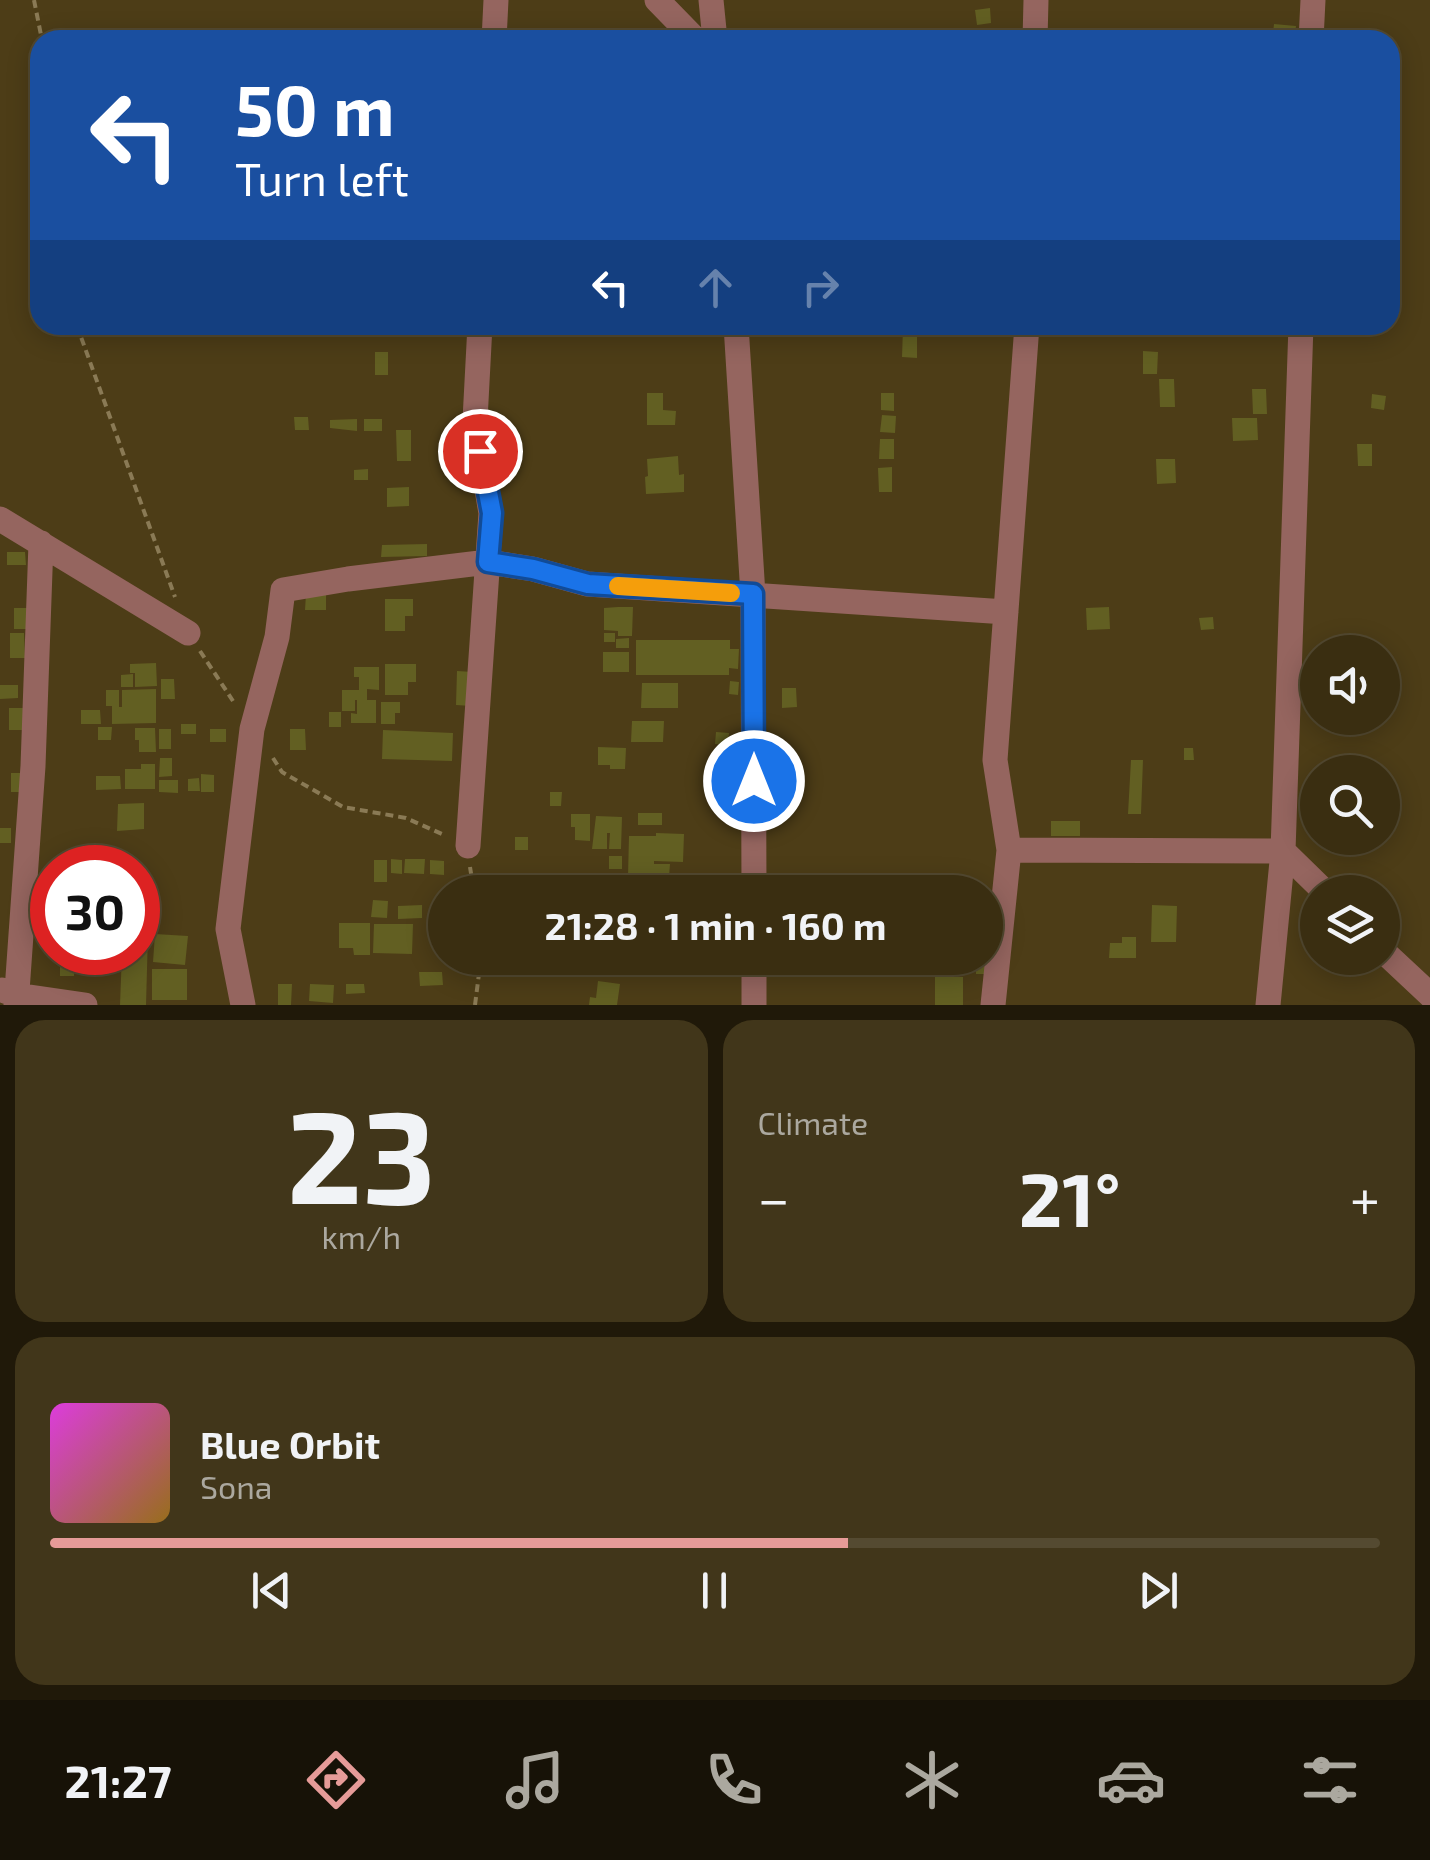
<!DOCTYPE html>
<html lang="en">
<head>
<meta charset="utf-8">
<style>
	:root { --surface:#3a2e11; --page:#41361a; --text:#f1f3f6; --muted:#aba89f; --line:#544a31; --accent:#e69b98 }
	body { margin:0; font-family:"Exo 2",sans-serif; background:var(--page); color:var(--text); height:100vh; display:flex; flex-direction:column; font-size:38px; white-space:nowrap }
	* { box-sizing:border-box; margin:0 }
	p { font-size:32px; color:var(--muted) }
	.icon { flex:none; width:55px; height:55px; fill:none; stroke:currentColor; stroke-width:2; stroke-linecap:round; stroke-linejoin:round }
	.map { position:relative; height:1005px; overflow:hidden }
	.panel { display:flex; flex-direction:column; gap:15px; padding:15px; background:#201909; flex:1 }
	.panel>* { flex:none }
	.guide { position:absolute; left:30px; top:30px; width:1370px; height:305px; border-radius:30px; box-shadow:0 5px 25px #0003,0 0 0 2px var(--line); background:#1a4fa0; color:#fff; overflow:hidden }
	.controls { position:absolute; left:1300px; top:635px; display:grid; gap:20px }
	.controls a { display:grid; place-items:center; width:100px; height:100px; border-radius:50%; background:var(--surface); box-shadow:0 5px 25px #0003,0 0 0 2px var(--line); font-size:50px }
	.speed { position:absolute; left:30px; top:845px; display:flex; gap:20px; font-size:50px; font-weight:700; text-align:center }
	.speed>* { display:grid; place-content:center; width:130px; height:130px; border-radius:50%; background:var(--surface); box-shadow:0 5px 25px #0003,0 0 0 2px var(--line); line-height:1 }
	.speed .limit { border:15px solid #d22; background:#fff; color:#111 }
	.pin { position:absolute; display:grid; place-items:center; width:85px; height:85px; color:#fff; margin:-42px; border:5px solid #fff; border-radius:50%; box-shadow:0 2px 10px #0007 }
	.me { position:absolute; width:110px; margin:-55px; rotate:0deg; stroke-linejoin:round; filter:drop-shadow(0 0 8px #0008) }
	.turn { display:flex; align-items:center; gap:35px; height:210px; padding:0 40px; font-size:45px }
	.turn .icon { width:130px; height:130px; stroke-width:2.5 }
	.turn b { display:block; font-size:70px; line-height:85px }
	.lanes { display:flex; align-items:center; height:95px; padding:0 40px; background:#0003; justify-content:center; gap:50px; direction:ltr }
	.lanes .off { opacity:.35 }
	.big { font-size:75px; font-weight:700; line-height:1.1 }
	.panel .widget { flex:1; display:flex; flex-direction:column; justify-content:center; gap:15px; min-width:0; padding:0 35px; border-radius:30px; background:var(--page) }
	.panel .dial { align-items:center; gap:0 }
	.dial b { font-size:130px; line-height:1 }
	.song { display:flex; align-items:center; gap:30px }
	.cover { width:120px; height:120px; border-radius:15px; background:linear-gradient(135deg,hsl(300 70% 55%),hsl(40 70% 35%)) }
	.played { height:10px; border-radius:5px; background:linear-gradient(90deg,var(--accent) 60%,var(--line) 60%) }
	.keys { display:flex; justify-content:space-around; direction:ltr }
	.heat { display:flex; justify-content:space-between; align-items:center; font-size:55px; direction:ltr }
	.panel .tiles { flex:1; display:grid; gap:15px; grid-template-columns:1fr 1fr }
	.widget:last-child { grid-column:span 2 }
	.trip { position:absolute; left:428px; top:875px; width:575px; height:100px; border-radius:50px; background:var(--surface); box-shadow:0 5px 25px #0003,0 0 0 2px var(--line); font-weight:700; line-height:100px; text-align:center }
	.tab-bar { display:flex; height:160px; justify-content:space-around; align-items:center; background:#171207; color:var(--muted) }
	.tab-bar .icon { width:70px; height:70px }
	.tab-bar .current { color:var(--accent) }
	.tab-bar b { font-size:45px; color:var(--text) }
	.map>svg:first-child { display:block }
	.building { fill:#625f22 }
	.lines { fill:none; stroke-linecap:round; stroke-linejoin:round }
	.path { stroke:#8a7a55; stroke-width:4; stroke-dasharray:8 5; stroke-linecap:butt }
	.minor { stroke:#95655f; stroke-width:25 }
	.route-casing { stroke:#114b97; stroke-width:25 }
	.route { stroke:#1a73e8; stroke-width:18 }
	.slow { stroke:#f59e0b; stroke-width:18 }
</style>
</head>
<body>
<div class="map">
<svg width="1430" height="1005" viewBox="0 0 1430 1005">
	<rect width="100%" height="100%" fill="#4d3d17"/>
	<!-- building -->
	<path class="building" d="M990,8L991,23L977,25L975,10Z
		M1274,24L1296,26L1295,35L1273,33Z
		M903,327H917V358L902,357Z
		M1143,351L1158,352L1157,374H1143Z
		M375,352H388V375H375Z
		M1159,379H1174L1175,407H1160Z
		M1252,389H1266L1267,414H1253Z
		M647,393H663V410L676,411L675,425H647Z
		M881,393H894V411L881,410Z
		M1372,394L1386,396L1384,410L1371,408Z
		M882,415L896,416L895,433L880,432Z
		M294,417H308L309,430H295Z
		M1232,418H1257L1258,440L1233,441Z
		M357,419V431L330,428V420Z
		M364,419H382V431H364Z
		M396,430H411V461H397Z
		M880,439H894V459H879Z
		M1357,444H1372V466H1358Z
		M678,456L679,475L684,474V492L646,494L645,477L648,476L647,459Z
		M1156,459H1175L1176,483L1157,484Z
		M892,467V492H879L878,468Z
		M368,469V480H354V470Z
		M409,487V506L387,507V488Z
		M427,544V556L381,557L382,545Z
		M7,552H25L26,565H7Z
		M306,594H326V610H305Z
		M385,599H413V616H405V631H385Z
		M618,607H633L632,636H618V631L604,630V608Z
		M1109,607L1110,629L1087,630L1086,608Z
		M14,608H28L29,629H14Z
		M1213,617L1214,629L1201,630L1199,618Z
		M10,633H24L25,658H10Z
		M604,633H615V642H604Z
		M629,638V648H616V639Z
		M636,640H730V649H739L738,669L729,668V675H636Z
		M603,652H629V672H603Z
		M156,663L157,686L135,687V673H130V664Z
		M385,664H416V682H408V695H385Z
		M354,667H379V690L367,689V700H376V723H351V713L357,714V700H355V711H342V690H359V677H354Z
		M457,671L473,672L471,706L456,705Z
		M133,674V687H121V675Z
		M161,679H174L175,699H161Z
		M730,681L739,682L738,695L729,694Z
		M642,683H678V708H641Z
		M0,685H18V698L0,699Z
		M782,688H796L797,707L782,708Z
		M156,689V723L112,724V706H106V690H119V707H122V690Z
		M381,702H400V713H395V724H381Z
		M9,708H23V730H9Z
		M81,710H100L101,724H81Z
		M329,712H341V727H329Z
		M632,721H664L663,742H631Z
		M181,724H196V734H181Z
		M98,727H112L111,740H98Z
		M135,728H155L156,752H139V740H135Z
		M159,729H171V749H159Z
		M210,729H226V742H210Z
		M290,729H305L306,750H290Z
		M383,730L453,733L452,761L382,759Z
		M716,732L729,733L728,745L715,744Z
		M598,747L626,748L625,769H610V765H598Z
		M1184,748H1193L1194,760H1184Z
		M160,758H172V776L159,777Z
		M1131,760H1143L1141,814H1128Z
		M141,764H155V789H125V769H141Z
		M11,773H26V792H11Z
		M201,774L214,775V792H201Z
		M96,776H120L121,789L96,790Z
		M199,778L200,791H188V779Z
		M159,780H178V793L159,792Z
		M550,792H562L561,806H550Z
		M144,803V829L117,831L118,804Z
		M638,813H662V825H638Z
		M571,814H590V841L575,840V827H571Z
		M596,816L622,817L621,849H609L610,833H607V849H592Z
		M1051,821H1080V836H1051Z
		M0,828H11V843H0Z
		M656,833L684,834L683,862L654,861V864H670L669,877L628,876L629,836H656Z
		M515,837H528V850H515Z
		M609,856H622V869H609Z
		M391,859L402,860V874L391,873Z
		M405,859H425L424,874L404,873Z
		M374,860H387V882H374Z
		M430,860L444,861V875L430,874Z
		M522,877L543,878L542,892H522Z
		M595,884L621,885V892H595Z
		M373,900L388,901L387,918L371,917Z
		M422,905V918L398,919V906Z
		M1152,905L1177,906L1176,942H1151Z
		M339,923H370V955H354L353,948H339Z
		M374,924H413L412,954L373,953Z
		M138,934H148L146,1005H120L122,952H138Z
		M155,934L188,936L185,965L153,962Z
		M1122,937H1136V958H1109L1110,943H1122Z
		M63,952H94V958L63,957Z
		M626,958H646L645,975H626Z
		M657,958H683V964H657Z
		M969,958H987V974H976V964H969Z
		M60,961L74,962V976H60Z
		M152,969H187V1000H152Z
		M419,972H442L443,985L420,986Z
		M935,977H963V1005H935Z
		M598,981L620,984L617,1005H589L590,997L596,998Z
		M278,984H292L291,1005H278Z
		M310,984L334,985L333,1003L309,1001Z
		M346,984H364L365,993L346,994Z"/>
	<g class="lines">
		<!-- path -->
		<path class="path" d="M34,0L42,40
			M80,325L81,337L175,597
			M200,651L233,701
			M273,758L282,772L343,807L406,818L442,834
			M470,867L474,892
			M475,1005L481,958"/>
		<!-- minor -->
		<path class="minor" d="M657,0L696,40
			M711,0L715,40
			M494,40L496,0
			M1035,40L1036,0
			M1311,40L1313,0
			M736,325L753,595L754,892
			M0,519L188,633
			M468,846L491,513L475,420L480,325
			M1009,850L1283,851L1325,892
			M1382,950L1430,995
			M2,990L16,995L85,1005
			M16,1005L33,766L41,543
			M243,1005L228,929L252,729L277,637L283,590L348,579L488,562L533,569L587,584L1006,612
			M754,1005V958
			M993,1005L1009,850L995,760L1027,325
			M1268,1005L1283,851L1301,325"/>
	</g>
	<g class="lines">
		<!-- route casing -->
		<g class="route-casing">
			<path id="route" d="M480,451L492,513L488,562L533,569L588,584L753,594L754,781"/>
		</g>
		<!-- route -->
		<use href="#route" class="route"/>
		<!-- slow -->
		<path class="slow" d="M618,586L731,593"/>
	</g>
</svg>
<div class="controls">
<a><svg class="icon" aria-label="sound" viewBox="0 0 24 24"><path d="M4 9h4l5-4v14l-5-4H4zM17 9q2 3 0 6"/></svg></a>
<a><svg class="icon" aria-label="search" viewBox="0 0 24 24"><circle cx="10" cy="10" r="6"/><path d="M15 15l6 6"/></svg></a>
<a><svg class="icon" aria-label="layers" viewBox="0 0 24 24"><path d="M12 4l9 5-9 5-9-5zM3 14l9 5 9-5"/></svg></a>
</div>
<div class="speed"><div class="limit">30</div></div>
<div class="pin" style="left:480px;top:451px;background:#d93025"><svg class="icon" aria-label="arrive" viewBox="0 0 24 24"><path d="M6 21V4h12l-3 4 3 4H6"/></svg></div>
<svg class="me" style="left:754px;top:781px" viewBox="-20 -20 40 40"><circle r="17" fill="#1a73e8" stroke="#fff" stroke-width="3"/><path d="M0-11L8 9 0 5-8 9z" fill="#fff"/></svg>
<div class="trip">21:28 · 1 min · 160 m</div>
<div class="guide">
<div class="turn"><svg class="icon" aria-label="left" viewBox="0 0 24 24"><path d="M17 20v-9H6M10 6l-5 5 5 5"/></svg><div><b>50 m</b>Turn left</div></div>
<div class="lanes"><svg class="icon" aria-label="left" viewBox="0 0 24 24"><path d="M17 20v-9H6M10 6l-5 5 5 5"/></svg><svg class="icon off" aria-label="ahead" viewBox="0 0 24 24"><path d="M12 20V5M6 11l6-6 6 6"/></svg><svg class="icon off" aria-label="right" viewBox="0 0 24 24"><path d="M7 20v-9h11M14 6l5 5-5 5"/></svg></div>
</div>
</div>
<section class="panel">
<div class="tiles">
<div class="widget dial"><b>23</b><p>km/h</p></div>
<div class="widget"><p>Climate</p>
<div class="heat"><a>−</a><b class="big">21°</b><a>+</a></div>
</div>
<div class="widget">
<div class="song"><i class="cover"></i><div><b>Blue Orbit</b><p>Sona</p></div></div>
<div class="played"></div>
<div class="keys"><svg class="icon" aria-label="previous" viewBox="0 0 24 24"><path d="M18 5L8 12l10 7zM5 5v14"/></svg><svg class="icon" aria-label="pause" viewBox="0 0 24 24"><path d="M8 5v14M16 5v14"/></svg><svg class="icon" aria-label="next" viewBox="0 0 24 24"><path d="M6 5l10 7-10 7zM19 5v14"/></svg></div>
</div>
</div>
</section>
<nav class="tab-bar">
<b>21:27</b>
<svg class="icon current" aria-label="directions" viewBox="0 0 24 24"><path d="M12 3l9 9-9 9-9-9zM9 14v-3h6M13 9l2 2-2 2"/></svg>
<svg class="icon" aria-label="music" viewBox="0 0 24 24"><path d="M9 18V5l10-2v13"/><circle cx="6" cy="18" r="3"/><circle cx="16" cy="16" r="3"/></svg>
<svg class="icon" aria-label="phone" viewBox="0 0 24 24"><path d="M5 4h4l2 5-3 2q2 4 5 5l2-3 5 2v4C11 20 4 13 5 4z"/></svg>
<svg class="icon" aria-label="climate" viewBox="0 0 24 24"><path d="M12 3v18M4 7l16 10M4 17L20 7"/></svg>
<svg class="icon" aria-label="car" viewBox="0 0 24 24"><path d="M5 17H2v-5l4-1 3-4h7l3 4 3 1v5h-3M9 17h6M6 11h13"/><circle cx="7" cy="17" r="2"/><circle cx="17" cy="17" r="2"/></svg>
<svg class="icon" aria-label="filters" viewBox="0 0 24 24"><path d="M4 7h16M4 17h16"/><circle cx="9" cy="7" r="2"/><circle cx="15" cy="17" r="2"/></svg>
</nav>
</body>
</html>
